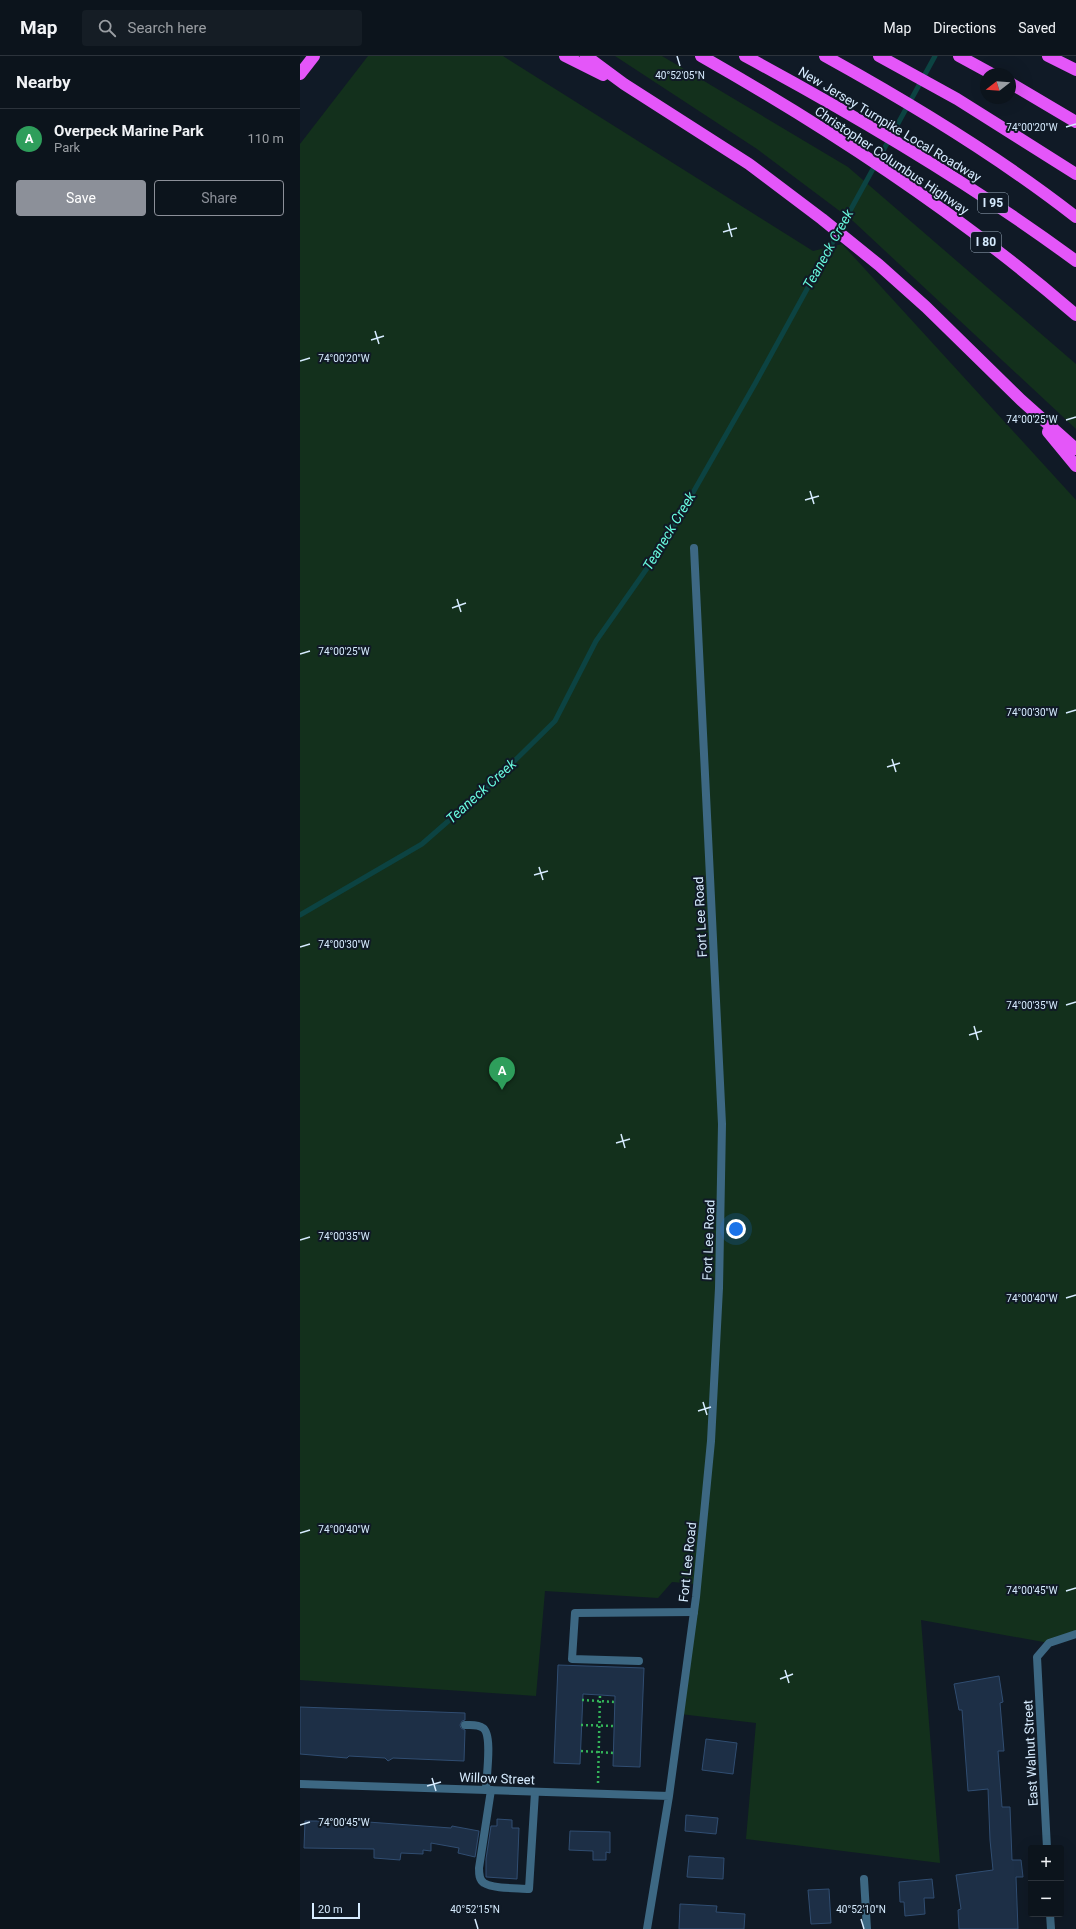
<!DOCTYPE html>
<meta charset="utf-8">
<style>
body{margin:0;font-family:Roboto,sans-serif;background:#151d25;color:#f1f3f6}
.controls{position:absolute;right:12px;bottom:12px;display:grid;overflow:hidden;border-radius:4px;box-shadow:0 4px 16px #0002}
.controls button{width:36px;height:36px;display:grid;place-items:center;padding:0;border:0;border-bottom:1px solid #2c333b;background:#0c141c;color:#f1f3f6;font:20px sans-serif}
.compass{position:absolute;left:680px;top:12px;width:36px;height:36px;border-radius:50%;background:#0c141c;box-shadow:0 4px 16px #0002;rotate:253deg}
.scale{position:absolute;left:12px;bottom:10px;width:48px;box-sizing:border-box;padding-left:4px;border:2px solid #d6ebfe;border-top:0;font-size:11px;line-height:14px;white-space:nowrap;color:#d6ebfe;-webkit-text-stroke:3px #101a26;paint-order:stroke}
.you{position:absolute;left:436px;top:1173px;width:14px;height:14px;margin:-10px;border:3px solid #fff;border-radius:50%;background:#1a73e8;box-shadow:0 0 0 6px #1a73e833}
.badge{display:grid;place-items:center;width:26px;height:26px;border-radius:50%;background:#8c9099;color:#fff;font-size:13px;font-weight:700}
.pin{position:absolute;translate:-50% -33px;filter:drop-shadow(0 1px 2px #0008)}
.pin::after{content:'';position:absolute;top:21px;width:14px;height:12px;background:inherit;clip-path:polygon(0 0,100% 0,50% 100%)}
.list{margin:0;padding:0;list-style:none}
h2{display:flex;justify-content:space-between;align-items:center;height:52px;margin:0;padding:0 16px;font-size:17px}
h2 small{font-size:13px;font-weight:400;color:#9a9ea3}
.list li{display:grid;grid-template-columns:26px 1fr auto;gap:12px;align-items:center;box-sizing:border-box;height:60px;padding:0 16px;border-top:1px solid #2c333b}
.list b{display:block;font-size:15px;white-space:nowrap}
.list p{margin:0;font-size:13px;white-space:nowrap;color:#9a9ea3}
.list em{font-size:13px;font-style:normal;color:#9a9ea3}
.actions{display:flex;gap:8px;padding:12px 16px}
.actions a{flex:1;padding:9px 0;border:1px solid #8c9099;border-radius:4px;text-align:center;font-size:14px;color:#8c9099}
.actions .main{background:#8c9099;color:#fff}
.icon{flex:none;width:22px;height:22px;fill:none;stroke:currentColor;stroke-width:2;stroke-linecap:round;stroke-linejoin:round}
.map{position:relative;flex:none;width:776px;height:1873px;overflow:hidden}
header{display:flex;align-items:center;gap:24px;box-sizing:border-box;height:56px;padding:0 20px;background:#0c141c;border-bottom:1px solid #2c333b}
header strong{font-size:19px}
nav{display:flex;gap:22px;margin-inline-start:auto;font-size:14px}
.search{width:280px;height:36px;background:#151d25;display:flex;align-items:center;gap:10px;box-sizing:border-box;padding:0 14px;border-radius:4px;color:#9a9ea3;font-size:15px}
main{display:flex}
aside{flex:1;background:#0c141c}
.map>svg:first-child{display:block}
.green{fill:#13301c}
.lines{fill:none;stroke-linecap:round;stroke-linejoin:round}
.stream{stroke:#0c4342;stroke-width:5}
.building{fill:#1d2f46;stroke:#304d71}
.path{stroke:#34b459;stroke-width:2.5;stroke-dasharray:2 3;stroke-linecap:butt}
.service{stroke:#3d6883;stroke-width:8}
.minor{stroke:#3d6883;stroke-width:8}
.motorway{stroke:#e456f9;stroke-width:12}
.ticks{fill:none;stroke:#d6ebfe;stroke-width:1.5}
.labels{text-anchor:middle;stroke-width:4;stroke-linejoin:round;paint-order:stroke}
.shield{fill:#101a26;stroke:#9bacbd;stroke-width:1}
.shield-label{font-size:12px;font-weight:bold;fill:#d6ebfe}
.street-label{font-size:13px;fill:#d6ebfe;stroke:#101a26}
.water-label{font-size:14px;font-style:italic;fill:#68fade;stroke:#101a26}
.ticks-label{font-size:10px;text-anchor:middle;fill:#d6ebfe;stroke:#101a26;stroke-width:4;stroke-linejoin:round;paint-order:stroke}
</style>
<header>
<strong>Map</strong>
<div class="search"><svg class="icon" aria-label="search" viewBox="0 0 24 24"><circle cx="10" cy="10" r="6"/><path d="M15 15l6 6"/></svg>Search here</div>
<nav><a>Map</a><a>Directions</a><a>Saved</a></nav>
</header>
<main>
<aside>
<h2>Nearby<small></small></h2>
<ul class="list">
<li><span class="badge" style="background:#2e9e5b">A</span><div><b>Overpeck Marine Park</b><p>Park</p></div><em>110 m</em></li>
</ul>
<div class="actions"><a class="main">Save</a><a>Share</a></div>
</aside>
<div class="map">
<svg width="776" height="1873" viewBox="0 0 776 1873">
<rect width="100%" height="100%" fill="#101a26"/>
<path class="green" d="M68 0H203L513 195 542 188 776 444V1578L749 1587 621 1564 640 1807 446 1783 456 1667 380 1658 397 1528 372 1526 358 1542 245 1535 236 1640 0 1624V88Z
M315 0H362L548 111 776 308V373L553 165 457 93Z"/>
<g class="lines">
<path class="stream" d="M0 859 122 788 193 726 255 665 296 585 362 491 456 326 635 0"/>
</g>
<path class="building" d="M258 1609 344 1612 340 1711 313 1710 315 1640 300 1639 283 1638 280 1708 254 1707Z
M699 1620 703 1646 700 1647 704 1695H698L702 1751H710L712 1804H721L723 1821H716L718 1873H659L658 1854 661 1853 656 1819 693 1814 690 1784 688 1733 668 1735 662 1654H659L654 1628Z
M0 1651 165 1657V1664L162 1665 160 1669 161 1672 165 1674 164 1705 93 1702 88 1705 85 1702 49 1700 47 1702 0 1698Z
M406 1683 437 1687 433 1718 402 1714Z
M386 1759 418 1762 416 1778 385 1775Z
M197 1763 212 1764V1772H219L217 1823 186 1821V1803L191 1770H197Z
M5 1765H54L151 1772 152 1770 179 1775 175 1801 158 1797 159 1792 131 1787V1795L123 1794V1798L101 1797 100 1804 74 1802V1793L4 1792Z
M270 1775 310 1776V1797L306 1796V1804H293V1795L269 1794Z
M389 1800 424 1802 423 1823 387 1821Z
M632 1823 634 1842H624L625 1858 605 1860 604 1846H600L599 1826Z
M529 1833 531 1867 511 1868 508 1834Z
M380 1848 417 1850 416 1856 445 1858 444 1873H379Z"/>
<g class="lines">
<path class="path" d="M282 1644 315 1646
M281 1669 314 1670
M281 1695 313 1697
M298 1727 300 1639"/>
<path class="service" d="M339 1605 272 1603 275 1557 394 1556
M165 1669C171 1669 178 1668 183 1672 193 1679 186 1721 186 1734
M191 1734 179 1812C179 1818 179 1824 184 1827 193 1833 218 1832 229 1833L235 1736"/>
<path class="minor" d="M0 1728 369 1740
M747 1792 737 1601 749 1587 776 1578
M564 1823 567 1873
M750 1858 751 1873
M347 1873 369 1740 396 1541 411 1385 419 1232 422 1068 394 492"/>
<path class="motorway" d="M265 0 303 19
M286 0 324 28 449 108 522 163 579 209 626 251 721 344 776 393
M401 0C533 75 661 159 776 259
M445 0C560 62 672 128 776 205
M525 0C612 48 698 100 776 161
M579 0 657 43 776 118
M659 0 692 18
M748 0 776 14
M0 18 14 0
M710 27 776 66
M748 376 776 410"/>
</g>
<path class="ticks" d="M377 0 380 10M766 71 776 68M428 167 432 181M423 176 437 172M75 275 79 288M71 284 84 280M0 305 10 302M766 364 776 361M510 435 514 448M505 444 519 440M157 543 161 556M152 552 166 547M0 598 10 595M766 657 776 654M592 703 596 716M587 711 600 707M239 811 243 824M234 819 248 815M0 891 10 888M766 949 776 946M674 970 678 984M669 979 682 975M321 1078 325 1092M316 1087 330 1083M0 1184 10 1181M766 1242 776 1239M403 1346 407 1359M398 1355 411 1351M0 1477 10 1474M766 1535 776 1532M485 1614 489 1627M480 1623 493 1618M132 1722 136 1735M127 1730 141 1726M0 1769 10 1766M175 1863 178 1873M561 1863 564 1873"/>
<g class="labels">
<g class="shield">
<rect x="678" y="137" width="30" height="20" rx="3"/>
<rect x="671" y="176" width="30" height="20" rx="3"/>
</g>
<g class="shield-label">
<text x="693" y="151">I 95</text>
<text x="686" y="190">I 80</text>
</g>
<g class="street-label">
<text transform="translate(590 68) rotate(31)" y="5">New Jersey Turnpike Local Roadway</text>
<text transform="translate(592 104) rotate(34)" y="5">Christopher Columbus Highway</text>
<text transform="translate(400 861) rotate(-93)" y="5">Fort Lee Road</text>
<text transform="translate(408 1184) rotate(-88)" y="5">Fort Lee Road</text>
<text transform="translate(387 1506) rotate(-84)" y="5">Fort Lee Road</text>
<text transform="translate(730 1697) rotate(-93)" y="5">East Walnut Street</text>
<text transform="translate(197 1722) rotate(2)" y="5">Willow Street</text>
</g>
<g class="water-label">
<text transform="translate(528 193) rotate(-61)" y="5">Teaneck Creek</text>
<text transform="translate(369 475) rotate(-59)" y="5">Teaneck Creek</text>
<text transform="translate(181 735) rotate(-42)" y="5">Teaneck Creek</text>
</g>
</g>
<g class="ticks-label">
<text x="380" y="23">40°52'05"N</text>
<text x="732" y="75">74°00'20"W</text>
<text x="44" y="306">74°00'20"W</text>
<text x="732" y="367">74°00'25"W</text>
<text x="44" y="599">74°00'25"W</text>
<text x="732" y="660">74°00'30"W</text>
<text x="44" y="892">74°00'30"W</text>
<text x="732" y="953">74°00'35"W</text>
<text x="44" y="1184">74°00'35"W</text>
<text x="732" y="1246">74°00'40"W</text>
<text x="44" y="1477">74°00'40"W</text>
<text x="732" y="1538">74°00'45"W</text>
<text x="44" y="1770">74°00'45"W</text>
<text x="175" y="1857">40°52'15"N</text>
<text x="561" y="1857">40°52'10"N</text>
</g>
</svg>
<div class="controls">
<button>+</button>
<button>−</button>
</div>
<svg class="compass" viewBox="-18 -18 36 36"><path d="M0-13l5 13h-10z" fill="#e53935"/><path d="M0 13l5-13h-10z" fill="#9a9ea3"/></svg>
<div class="scale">20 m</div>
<div class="you"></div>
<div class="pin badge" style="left:202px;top:1034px;background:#2e9e5b">A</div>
</div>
</main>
